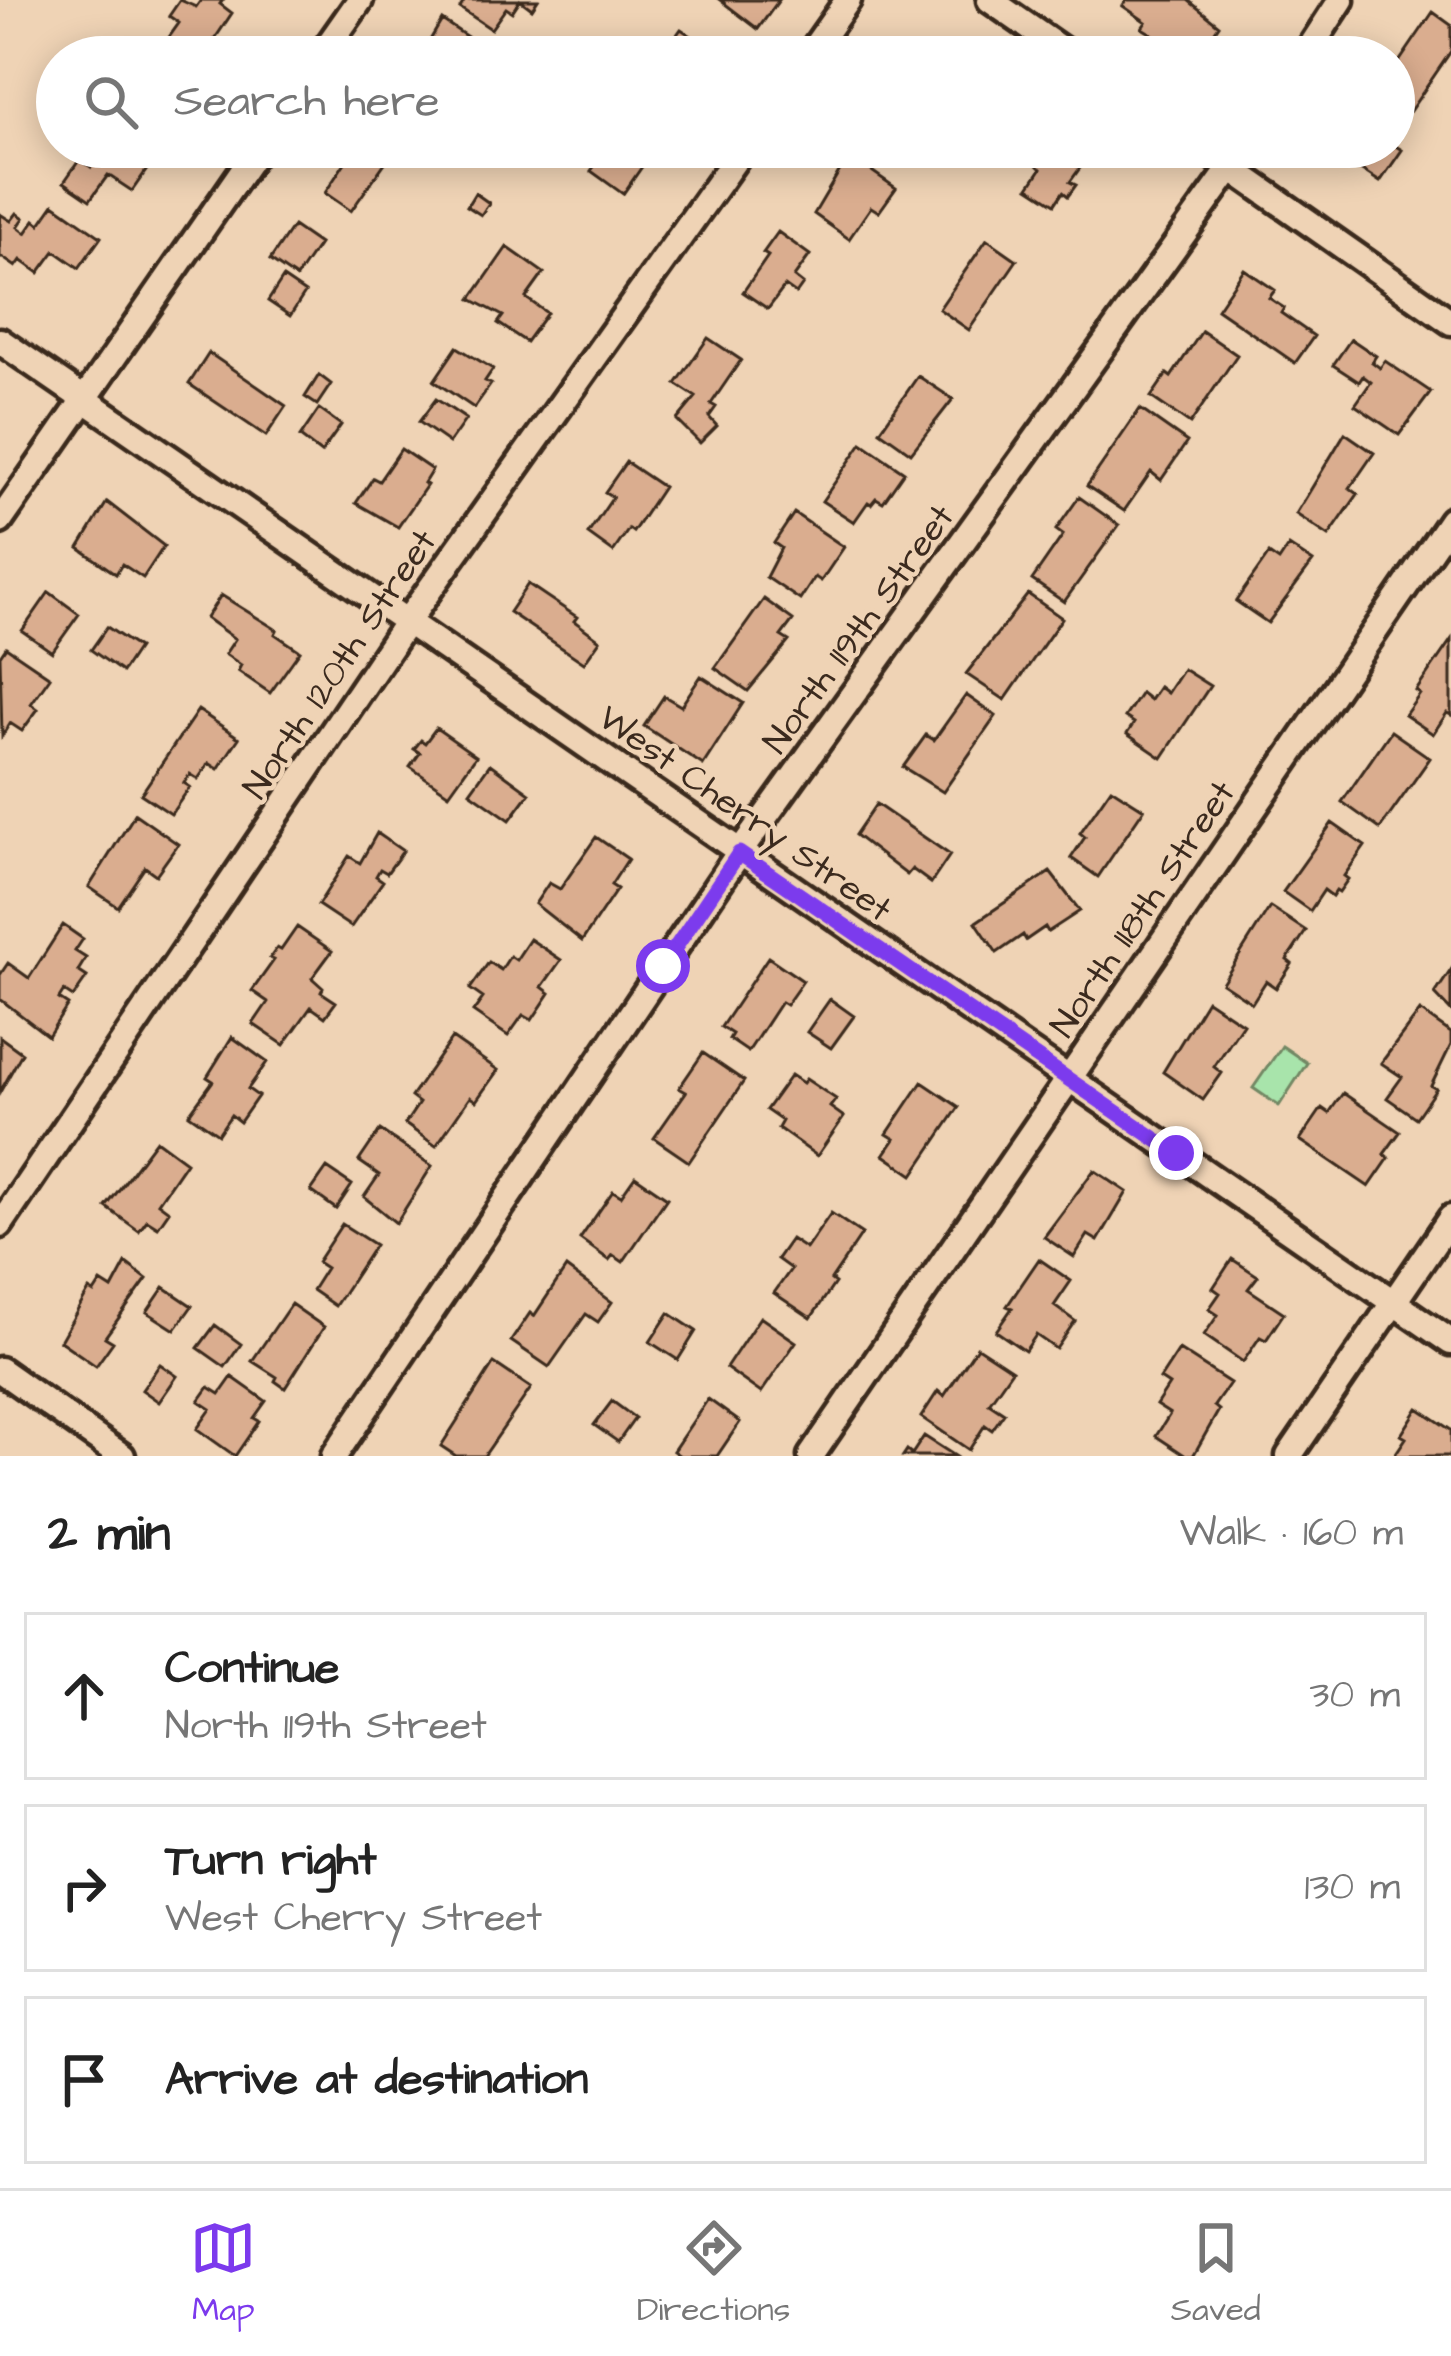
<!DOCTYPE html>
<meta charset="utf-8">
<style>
body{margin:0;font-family:"Architects Daughter",sans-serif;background:#f2f2f2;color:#222}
.stop{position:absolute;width:36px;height:36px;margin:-27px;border:9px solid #7c3aed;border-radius:50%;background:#fff}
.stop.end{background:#7c3aed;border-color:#fff;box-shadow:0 3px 12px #0008}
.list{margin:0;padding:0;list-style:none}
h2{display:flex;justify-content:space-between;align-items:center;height:156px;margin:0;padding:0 48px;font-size:51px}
h2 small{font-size:39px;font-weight:400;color:#767676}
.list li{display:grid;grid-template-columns:78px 1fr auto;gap:36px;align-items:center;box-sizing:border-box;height:168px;margin:0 24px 24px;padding:0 24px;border:3px solid #e0e0e0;border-radius:0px}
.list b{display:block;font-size:45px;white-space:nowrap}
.list p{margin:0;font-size:39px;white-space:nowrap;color:#767676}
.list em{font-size:39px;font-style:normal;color:#767676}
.icon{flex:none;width:66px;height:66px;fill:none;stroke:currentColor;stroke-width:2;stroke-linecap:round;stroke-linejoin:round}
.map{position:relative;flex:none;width:1451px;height:1456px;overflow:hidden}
.search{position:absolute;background:#fff;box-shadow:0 6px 30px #0003;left:36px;right:36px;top:36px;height:132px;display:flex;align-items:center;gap:30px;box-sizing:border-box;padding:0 42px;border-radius:66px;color:#767676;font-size:45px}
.sheet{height:732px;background:#fff}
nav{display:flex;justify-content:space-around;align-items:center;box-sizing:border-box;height:168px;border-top:3px solid #e0e0e0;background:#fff;font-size:33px;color:#767676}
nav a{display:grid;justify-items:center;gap:6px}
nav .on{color:#7c3aed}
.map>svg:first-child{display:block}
.green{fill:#a8e4ab;stroke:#728764;stroke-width:3}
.building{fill:#daad8f;stroke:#3b2a1e;stroke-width:3}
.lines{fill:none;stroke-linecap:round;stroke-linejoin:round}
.minor-casing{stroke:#3b2a1e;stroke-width:33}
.minor{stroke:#efd3b5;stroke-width:24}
.route{stroke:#7c3aed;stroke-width:15}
.labels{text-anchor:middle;stroke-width:9;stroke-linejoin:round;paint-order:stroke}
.street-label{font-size:36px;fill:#3b2a1e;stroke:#efd3b5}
</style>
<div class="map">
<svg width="1451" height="1456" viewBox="0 0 1451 1456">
<rect width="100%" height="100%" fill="#efd3b5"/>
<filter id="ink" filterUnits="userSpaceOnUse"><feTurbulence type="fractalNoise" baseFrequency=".00833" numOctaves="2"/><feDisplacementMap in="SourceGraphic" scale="24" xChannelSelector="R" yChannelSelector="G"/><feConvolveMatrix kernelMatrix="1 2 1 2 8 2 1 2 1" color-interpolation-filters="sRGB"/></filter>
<g filter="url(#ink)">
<path class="green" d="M1282 1046 1307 1063 1279 1106 1253 1088Z"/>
<path class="building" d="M180 0 196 7 201 0H223L220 4 232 13 206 52 213 57H155L179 23 169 16Z
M465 0H538L532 9 520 0 512 12 506 8 491 29 460 8Z
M720 0H779L758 29Z
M1127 0H1188L1219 25 1197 57H1190L1142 28 1146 22 1123 6Z
M1433 12 1451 25V51L1410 111 1394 100V63L1397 65Z
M442 20 482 47 475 57H420Z
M681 29 712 50 707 57H661Z
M1394 145 1402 150 1380 182 1336 153 1332 154 1335 150 1331 147Z
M104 147H154L149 154 155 158 132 191 108 175 90 200 64 182 80 159 91 167Z
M347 147H396L351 211 325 193 346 161 340 157Z
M608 147 655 148 623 194 591 171Z
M1079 147 1069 161 1080 168 1070 182 1076 185 1068 196 1063 192 1055 204 1029 187 1041 169 1038 166 1052 153 1046 147Z
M849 155 896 188 879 212 871 207 849 239 814 214Z
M475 193 489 203 481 215 467 206Z
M54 204 101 237 79 268 55 251 39 273 21 260 16 267 0 256V214L11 221 17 213 24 218 18 227 26 233 35 220 40 224Z
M293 226 319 244 296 278 270 260Z
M778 232 810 255 794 277 803 284 796 294 785 286 768 309 743 292 768 256 763 253Z
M987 239 1017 260 969 330 939 309Z
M507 247 544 273 526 298 547 313 526 342 498 323 503 316 471 299Z
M1244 269 1275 290 1269 298 1284 308 1281 313 1314 336 1295 363 1217 309Z
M283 278 305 293 290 316 268 301Z
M1202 331 1237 355 1190 424 1151 397 1167 374 1171 377Z
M708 338 741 360 711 404 716 407 709 417 717 426 700 443 677 420 696 397 676 384Z
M1351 339 1376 356 1372 362 1380 368 1385 361 1431 392 1399 435 1355 405 1371 382 1363 376 1359 382 1333 365Z
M457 347 493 369 485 381 491 384 474 408 434 381Z
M209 353 286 406 266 436 189 384Z
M319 375 331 384 317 405 305 397Z
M918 376 953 399 911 453 880 431Z
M436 399 466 419 449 443 419 422Z
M319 409 341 425 321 453 300 437Z
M1140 409 1187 442 1161 480 1151 472 1124 511 1087 486Z
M1345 433 1374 453 1350 488 1358 494 1329 536 1296 514Z
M862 443 904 472 883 502 876 498 871 504 868 502 854 522 822 501Z
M401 449 432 470 424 483 427 485 398 527 356 503 373 478 379 481Z
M626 462 663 487 633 532 629 529 613 552 588 534 613 497 605 492Z
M1079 497 1119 525 1064 602 1032 580 1063 535 1056 530Z
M107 502 164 546 143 578 122 564 116 574 79 548Z
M794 513 844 547 821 581 815 577 800 600 766 577 781 548 774 543Z
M1289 546 1313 562 1268 623 1236 601 1269 554 1279 561Z
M528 584 577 617 574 621 600 640 584 663 509 612Z
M49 592 79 614 52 652 22 631Z
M1028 594 1062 618 1005 700 966 674Z
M221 595 277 630 275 634 300 651 270 693 238 671 241 665 225 654 235 639 206 618Z
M764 599 793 620 781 636 789 641 748 691 715 668Z
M107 627 138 648 122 672 91 650Z
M1451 640V715L1447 713 1433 734 1405 715 1420 694 1416 691Z
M6 647 50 677 31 704 38 709 22 731 10 723 2 736 0 656Z
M1183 669 1210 686 1162 758 1127 734 1134 723 1125 717 1141 693 1150 700 1159 687 1167 693Z
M701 676 743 703 703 765 644 726 664 696 681 706Z
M966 695 996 716 943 792 903 767 926 735 934 740Z
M198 710 239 738 218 769 209 763 198 779 190 774 184 783 190 787 171 814 141 794Z
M436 728 476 756 449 794 410 767 420 753 414 749 421 740 425 743Z
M1391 731 1430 758 1380 829 1342 802Z
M490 764 530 793 510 820 470 792Z
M1111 788 1144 809 1098 877 1071 858 1085 837 1080 833Z
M876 804 950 855 931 883 912 869 907 875 855 835Z
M135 814 178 844 156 875 145 867 118 907 89 887Z
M1332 823 1365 846 1344 876 1348 879 1339 892 1336 890 1332 896 1324 890 1310 911 1283 892Z
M377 833 403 851 387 873 380 869 376 876 383 881 351 927 318 905 349 856 360 863Z
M596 837 628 859 611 885 617 889 582 941 535 904 549 883 560 889Z
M1050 872 1080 911 1048 932 1045 927 1026 940 1023 935 997 953 976 922Z
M1270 907 1306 931 1287 960 1292 964 1276 988 1266 981 1252 1003 1222 983Z
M63 925 83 939 75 951 86 958 78 971 87 977 73 997 64 991 59 999 68 1005 48 1036 0 999V975L8 963 29 978Z
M297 927 332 951 312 978 323 988 321 992 336 1002 325 1017 311 1007 284 1045 253 1024 268 1002 252 991 274 960 270 958 277 948 281 950Z
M530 939 561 960 542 987 550 993 532 1020 523 1015 508 1036 473 1012 483 998 470 989 489 962 501 970 510 956 516 960Z
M768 957 803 981 786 1005 781 1002 748 1052 729 1039 732 1034 721 1027Z
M1451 970V1011L1435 994Z
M830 999 854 1016 831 1048 807 1032Z
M1207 1000 1243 1024 1214 1067 1222 1073 1203 1100 1163 1072Z
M1420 1011 1451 1033V1045L1431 1086 1436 1089 1416 1118 1387 1098 1402 1077 1381 1063Z
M0 1037 22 1053 0 1092Z
M232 1037 267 1062 248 1089 258 1096 240 1122 231 1115 218 1134 189 1114 213 1081 207 1077Z
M452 1038 498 1070 476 1101 470 1097 436 1146 405 1124 419 1103 411 1097Z
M703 1053 744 1081 689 1162 654 1138 686 1092 679 1088Z
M791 1075 803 1083 806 1079 836 1099 830 1107 844 1117 817 1156 778 1128 782 1121 766 1110Z
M922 1082 959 1107 913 1175 884 1155 895 1139 887 1134Z
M1343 1093 1400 1132 1384 1154 1389 1158 1369 1187 1300 1140 1322 1108 1329 1113Z
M380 1130 432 1166 396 1223 364 1197 379 1175 359 1161Z
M156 1140 186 1162 158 1203 169 1211 158 1227 147 1220 139 1231 106 1207Z
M327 1168 352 1185 336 1209 311 1191Z
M1094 1170 1127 1192 1098 1241 1088 1235 1074 1257 1044 1237Z
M635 1176 667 1198 623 1262 613 1255 609 1260 580 1239 613 1191 621 1196Z
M831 1213 862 1234 831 1280 835 1283 811 1318 774 1293 791 1269 777 1259 791 1239 806 1249Z
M342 1224 375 1245 335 1306 312 1290 326 1268 317 1262Z
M1039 1259 1071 1281 1054 1306 1075 1321 1056 1349 1036 1335 1025 1351 996 1331 1012 1308 1007 1306Z
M1232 1259 1258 1276 1248 1289 1284 1313 1266 1340 1260 1337 1243 1362 1204 1335 1218 1315 1209 1309 1220 1293 1213 1288Z
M126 1263 147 1279 105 1337 113 1342 96 1366 60 1341 89 1290 94 1293 101 1282 112 1289Z
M566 1268 612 1302 598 1322 586 1314 549 1367 511 1341 530 1313 534 1316Z
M164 1287 192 1306 175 1330 147 1312Z
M291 1304 324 1327 285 1388 275 1381 277 1377 252 1361Z
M669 1313 696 1331 678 1360 650 1342Z
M760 1317 796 1342 761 1393 726 1368Z
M215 1325 241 1344 225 1367 198 1348Z
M977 1347 1012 1370 989 1403 1004 1413 992 1430 985 1425 969 1450 921 1417 938 1391 944 1396Z
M1179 1350 1230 1383 1214 1406 1219 1410 1193 1456H1186L1156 1436 1170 1414 1156 1405 1169 1385 1160 1379Z
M494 1363 531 1388 484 1456H456L441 1446Z
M160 1364 177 1376 159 1402 142 1390Z
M232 1377 266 1401 254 1418 259 1421 235 1456 197 1429 211 1409 199 1401 209 1387 220 1394Z
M708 1399 740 1422 717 1456H680L673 1451Z
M612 1401 635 1418 618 1442 594 1425Z
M1418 1408 1451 1430V1456H1394L1406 1438 1401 1435Z
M924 1436 955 1456H903L907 1450 912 1454Z"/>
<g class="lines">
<defs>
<path id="minor" d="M990 0 1072 57
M320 57 360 0
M808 57 848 0
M1304 57 1341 0
M1201 147 1451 322
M0 341 1451 1342
M0 521 259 147
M0 1225 408 620 744 147
M0 1370 122 1456
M334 1456 739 853 1246 147
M811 1456 1451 520
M1289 1456 1451 1218"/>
</defs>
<use href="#minor" class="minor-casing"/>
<use href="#minor" class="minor"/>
</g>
</g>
<g class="lines" filter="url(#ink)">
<path class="route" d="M663 966 739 853 1176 1153"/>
</g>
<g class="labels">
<g class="street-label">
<text transform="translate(857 628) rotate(-54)" y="13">North 119th Street</text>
<text transform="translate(338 663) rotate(-56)" y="13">North 120th Street</text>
<text transform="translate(746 812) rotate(35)" y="13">West Cherry Street</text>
<text transform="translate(1141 908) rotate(-56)" y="13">North 118th Street</text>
</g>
</g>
</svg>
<div class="stop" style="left:663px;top:966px"></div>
<div class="stop end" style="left:1176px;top:1153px"></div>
<div class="search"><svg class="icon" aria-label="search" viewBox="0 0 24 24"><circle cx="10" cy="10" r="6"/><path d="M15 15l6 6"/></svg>Search here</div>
</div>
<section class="sheet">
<h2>2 min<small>Walk · 160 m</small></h2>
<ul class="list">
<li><svg class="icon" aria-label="ahead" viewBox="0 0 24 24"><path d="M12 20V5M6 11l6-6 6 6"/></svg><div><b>Continue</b><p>North 119th Street</p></div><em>30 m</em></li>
<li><svg class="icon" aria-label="right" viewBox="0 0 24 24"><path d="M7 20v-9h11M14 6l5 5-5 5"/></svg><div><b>Turn right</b><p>West Cherry Street</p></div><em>130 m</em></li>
<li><svg class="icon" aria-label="arrive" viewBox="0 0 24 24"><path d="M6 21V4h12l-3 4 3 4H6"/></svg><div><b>Arrive at destination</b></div></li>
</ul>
</section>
<nav>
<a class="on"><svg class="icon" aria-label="map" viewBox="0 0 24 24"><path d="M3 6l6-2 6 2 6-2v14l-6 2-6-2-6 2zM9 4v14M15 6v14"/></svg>Map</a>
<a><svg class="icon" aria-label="directions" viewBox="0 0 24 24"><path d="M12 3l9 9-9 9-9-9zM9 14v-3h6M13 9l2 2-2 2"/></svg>Directions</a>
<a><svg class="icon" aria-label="saved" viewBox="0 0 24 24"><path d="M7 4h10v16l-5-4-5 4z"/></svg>Saved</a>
</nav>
